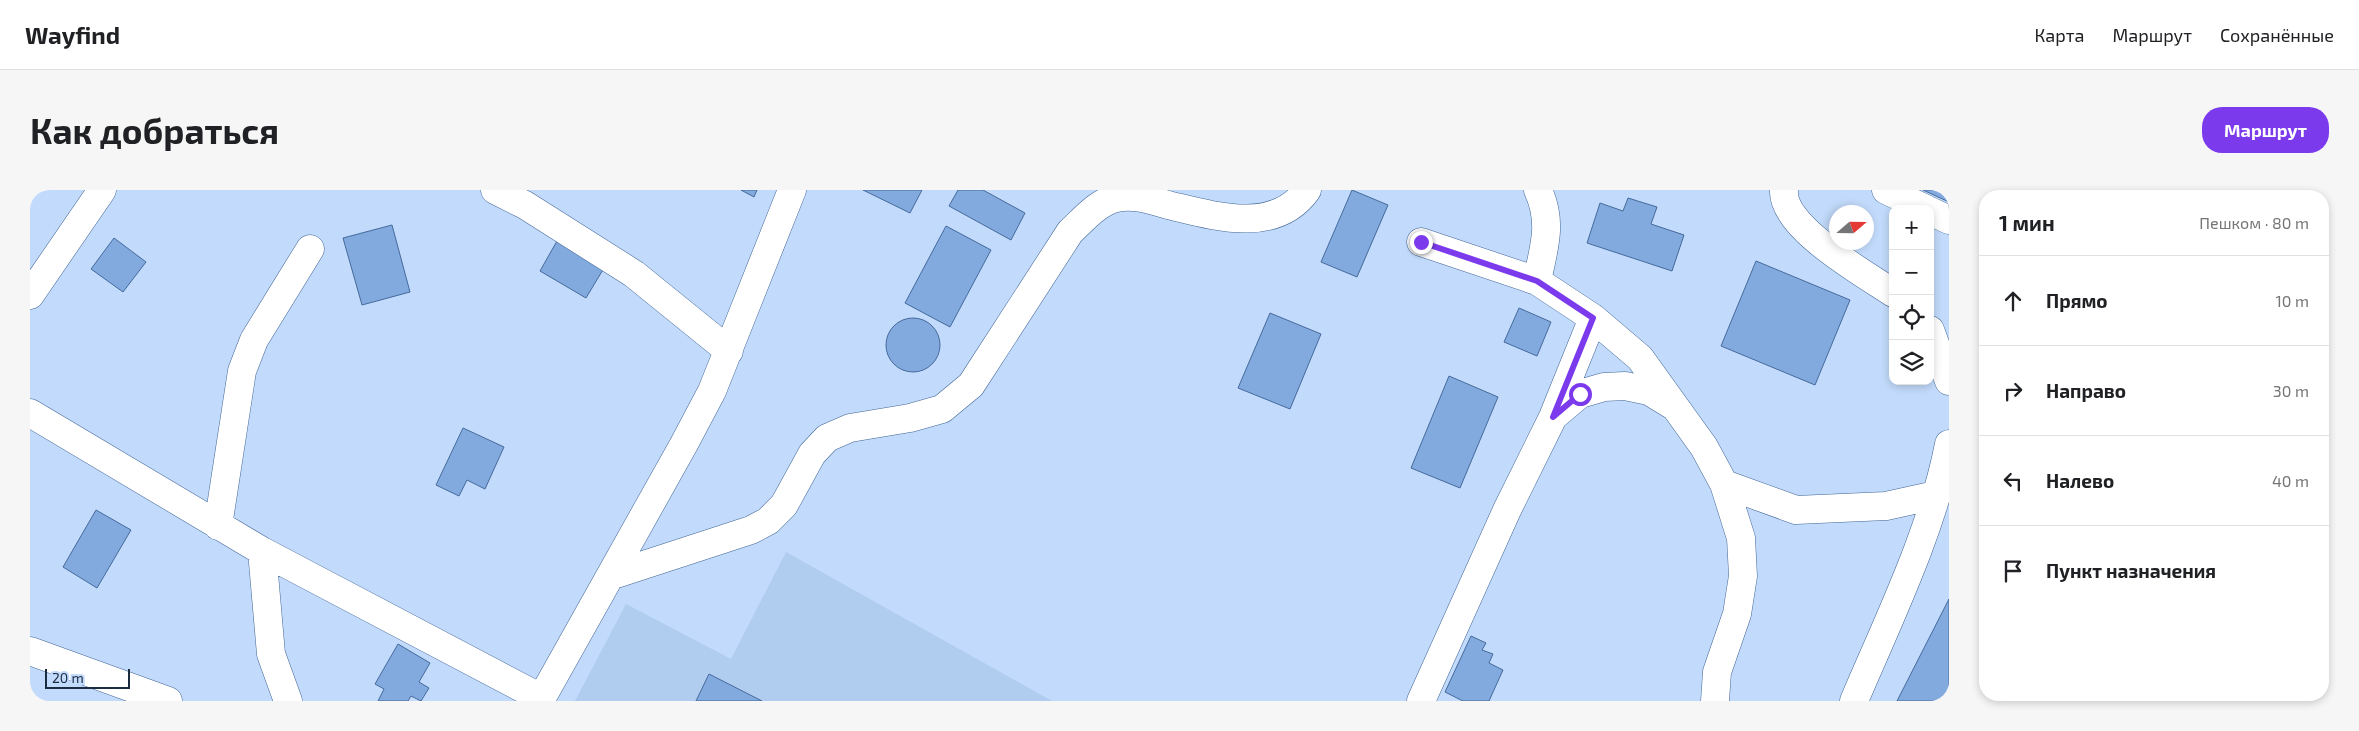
<!DOCTYPE html>
<html lang="ru">
<meta charset="utf-8">
<style>
body{margin:0;font-family:"Exo 2",sans-serif;background:#f6f6f6;color:#202124}
.controls{position:absolute;right:15px;top:15px;display:grid;overflow:hidden;border-radius:10px;box-shadow:0 2px 8px #0003}
.controls button{width:45px;height:45px;display:grid;place-items:center;padding:0;border:0;border-bottom:1px solid #e0e0e0;background:#fff;color:#202124;font:25px sans-serif}
.compass{position:absolute;left:1799px;top:15px;width:45px;height:45px;border-radius:50%;background:#fff;box-shadow:0 2px 8px #0003;rotate:70deg}
.scale{position:absolute;left:15px;bottom:12px;width:85px;box-sizing:border-box;padding-left:5px;border:2px solid #1b2b40;border-top:0;font-size:14px;line-height:18px;white-space:nowrap;color:#1b2b40;-webkit-text-stroke:4px #c2dafb;paint-order:stroke}
.stop{position:absolute;width:15px;height:15px;margin:-11px;border:4px solid #7c3aed;border-radius:50%;background:#fff}
.stop.end{background:#7c3aed;border-color:#fff;box-shadow:0 1px 5px #0008}
.list{margin:0;padding:0;list-style:none}
h2{display:flex;justify-content:space-between;align-items:center;height:65px;margin:0;padding:0 20px;font-size:21px}
h2 small{font-size:16px;font-weight:400;color:#757577}
.list li{display:grid;grid-template-columns:32px 1fr auto;gap:15px;align-items:center;box-sizing:border-box;height:90px;padding:0 20px;border-top:1px solid #e0e0e0}
.list b{display:block;font-size:19px;white-space:nowrap}
.list em{font-size:16px;font-style:normal;color:#757577}
.icon{flex:none;width:28px;height:28px;fill:none;stroke:currentColor;stroke-width:2;stroke-linecap:round;stroke-linejoin:round}
.map{position:relative;flex:none;width:1919px;height:511px;overflow:hidden;border-radius:20px}
header{display:flex;align-items:center;gap:30px;box-sizing:border-box;height:70px;padding:0 25px;background:#fff;border-bottom:1px solid #e0e0e0}
header strong{font-size:24px}
nav{display:flex;gap:28px;margin-inline-start:auto;font-size:18px}
.intro{display:flex;align-items:center;justify-content:space-between;box-sizing:border-box;height:120px;padding:0 30px}
h1{margin:0;font-size:35px}
.button{padding:12px 22px;border-radius:20px;background:#7c3aed;color:#fff;font-size:18px;font-weight:700}
main{display:flex;gap:30px;padding:0 30px}
aside{flex:1;background:#fff;border-radius:20px;box-shadow:0 2px 8px #0003}
.map>svg:first-child{display:block}
.built{fill:#b0ccef}
.building{fill:#82aadf;stroke:#456a9b}
.lines{fill:none;stroke-linecap:round;stroke-linejoin:round}
.minor-casing{stroke:#416696;stroke-width:29}
.minor{stroke:#fff;stroke-width:28}
.route{stroke:#7c3aed;stroke-width:6}
</style>
<header>
<strong>Wayfind</strong>
<nav><a>Карта</a><a>Маршрут</a><a>Сохранённые</a></nav>
</header>
<div class="intro"><h1>Как добраться</h1><a class="button">Маршрут</a></div>
<main>
<div class="map">
<svg width="1919" height="511" viewBox="0 0 1919 511">
<rect width="100%" height="100%" fill="#c2dafb"/>
<path class="built" d="M756 362 1022 511H545L596 414 701 469Z"/>
<path class="building" d="M711 0H727L724 7Z
M833 0H892L880 23Z
M928 0H953L995 23 981 50 919 16Z
M1322 0 1358 15 1327 87 1291 72Z
M1893 0H1919V12Z
M1598 8 1627 17 1621 34 1654 45 1642 81 1557 53 1570 13 1593 21Z
M362 35 380 102 332 115 313 48Z
M916 36 961 60 920 137 875 113Z
M84 48 116 72 93 102 61 79Z
M527 51 574 78 556 108 510 81Z
M1726 71 1820 110 1785 195 1691 156Z
M1489 118 1521 132 1507 166 1474 152Z
M1240 123 1291 144 1260 219 1208 198Z
M856 155a27 27 0 1 1 54 0a27 27 0 1 1-54 0Z
M1419 186 1468 207 1430 298 1381 278Z
M433 238 474 257 455 299 437 290 429 306 406 295Z
M66 320 101 340 67 398 33 377Z
M1919 409V511H1867Z
M1441 446 1456 453 1452 460 1463 464 1459 473 1473 480 1459 511H1433L1415 502Z
M368 454 400 473 389 492 399 498 391 511 381 506 378 511H348L354 499 345 494Z
M679 484 732 511H666Z"/>
<g class="lines">
<defs>
<path id="minor" d="M465 0 495 15 604 84 699 161
M1508 0C1523 33 1514 57 1507 91L1563 128
M1754 0C1751 37 1835 84 1863 103
M1856 0 1896 19
M1900 21 1919 30
M1391 52 1507 91
M0 105 72 0
M1900 140 1919 191
M0 223 232 361 511 508
M1524 226 1550 204 1574 197 1595 196 1619 201 1642 215
M1694 294 1766 320 1856 316 1906 305
M188 336 212 181 224 150 280 59
M232 361 241 464 258 511
M580 386 721 340 738 331 754 315 782 264 797 248 820 238 880 228 912 219 941 195 1040 42C1053 30 1068 12 1086 8 1104 4 1121 10 1138 15 1184 26 1245 45 1277 0
M0 461 138 511
M510 511 654 254 682 201 762 0
M1391 511 1477 320 1523 227 1563 128 1610 168 1674 257 1694 294 1711 348 1713 386 1707 424 1687 482 1685 511
M1824 511C1858 431 1903 339 1919 254"/>
</defs>
<use href="#minor" class="minor-casing"/>
<use href="#minor" class="minor"/>
</g>
<g class="lines">
<path class="route" d="M1391 52 1507 91 1563 128 1523 227 1550 204"/>
</g>
</svg>
<div class="controls">
<button>+</button>
<button>−</button>
<button><svg class="icon" aria-label="locate" viewBox="0 0 24 24"><circle cx="12" cy="12" r="6"/><path d="M12 2v4M12 18v4M2 12h4M18 12h4"/></svg></button>
<button><svg class="icon" aria-label="layers" viewBox="0 0 24 24"><path d="M12 4l9 5-9 5-9-5zM3 14l9 5 9-5"/></svg></button>
</div>
<svg class="compass" viewBox="-18 -18 36 36"><path d="M0-13l5 13h-10z" fill="#e53935"/><path d="M0 13l5-13h-10z" fill="#757577"/></svg>
<div class="scale">20 m</div>
<div class="stop" style="left:1550px;top:204px"></div>
<div class="stop end" style="left:1391px;top:52px"></div>
</div>
<aside>
<h2>1 мин<small>Пешком · 80 m</small></h2>
<ul class="list">
<li><svg class="icon" aria-label="ahead" viewBox="0 0 24 24"><path d="M12 20V5M6 11l6-6 6 6"/></svg><div><b>Прямо</b></div><em>10 m</em></li>
<li><svg class="icon" aria-label="right" viewBox="0 0 24 24"><path d="M7 20v-9h11M14 6l5 5-5 5"/></svg><div><b>Направо</b></div><em>30 m</em></li>
<li><svg class="icon" aria-label="left" viewBox="0 0 24 24"><path d="M17 20v-9H6M10 6l-5 5 5 5"/></svg><div><b>Налево</b></div><em>40 m</em></li>
<li><svg class="icon" aria-label="arrive" viewBox="0 0 24 24"><path d="M6 21V4h12l-3 4 3 4H6"/></svg><div><b>Пункт назначения</b></div></li>
</ul>
</aside>
</main>
